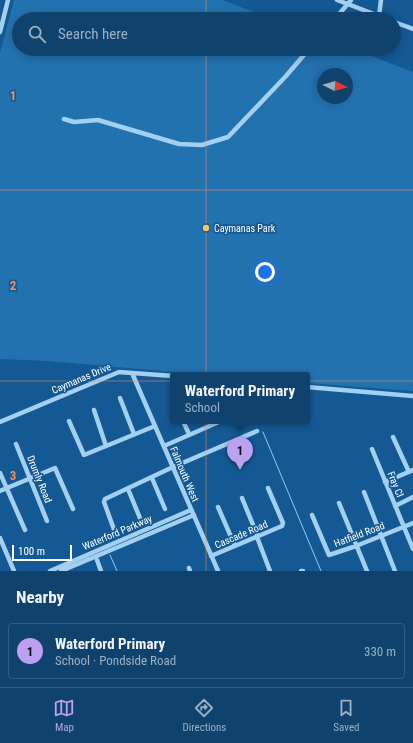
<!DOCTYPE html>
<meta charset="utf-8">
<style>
body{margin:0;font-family:"Roboto Condensed",sans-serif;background:#184a73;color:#f1f3f6}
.compass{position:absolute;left:317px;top:68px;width:36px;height:36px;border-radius:50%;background:#0f436e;box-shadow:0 2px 10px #0003;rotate:96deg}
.scale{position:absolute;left:12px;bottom:10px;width:60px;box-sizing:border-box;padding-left:4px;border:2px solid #fff;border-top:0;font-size:11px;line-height:14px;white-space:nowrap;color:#fff;-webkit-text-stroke:3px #145993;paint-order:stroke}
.you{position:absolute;left:265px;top:272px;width:14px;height:14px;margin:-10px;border:3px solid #fff;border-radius:50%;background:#1a73e8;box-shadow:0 0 0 6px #1a73e833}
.badge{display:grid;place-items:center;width:26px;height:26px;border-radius:50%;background:#bca0f2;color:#111;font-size:13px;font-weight:700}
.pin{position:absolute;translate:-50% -33px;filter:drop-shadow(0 1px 2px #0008)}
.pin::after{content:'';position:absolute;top:21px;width:14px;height:12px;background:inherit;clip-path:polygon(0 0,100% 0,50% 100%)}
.popup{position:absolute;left:170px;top:372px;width:140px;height:52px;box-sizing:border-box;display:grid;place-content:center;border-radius:4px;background:#0f436e;filter:drop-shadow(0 1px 3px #0005);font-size:13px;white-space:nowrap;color:#9bb0c2}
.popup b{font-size:15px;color:#f1f3f6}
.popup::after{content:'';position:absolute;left:50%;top:100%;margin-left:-8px;border:8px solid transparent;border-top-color:#0f436e}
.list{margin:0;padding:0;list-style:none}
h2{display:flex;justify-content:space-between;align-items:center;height:52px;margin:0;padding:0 16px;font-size:17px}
h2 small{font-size:13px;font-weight:400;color:#9bb0c2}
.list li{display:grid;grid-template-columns:26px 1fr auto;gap:12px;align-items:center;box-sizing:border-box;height:56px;margin:0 8px 8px;padding:0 8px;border:1px solid #2f5c81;border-radius:4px}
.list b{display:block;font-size:15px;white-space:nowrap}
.list p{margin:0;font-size:13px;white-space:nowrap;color:#9bb0c2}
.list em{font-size:13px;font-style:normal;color:#9bb0c2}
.icon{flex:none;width:22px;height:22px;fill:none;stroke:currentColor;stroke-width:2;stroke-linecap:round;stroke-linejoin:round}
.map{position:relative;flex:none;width:413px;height:571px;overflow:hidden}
.search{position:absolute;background:#0f436e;box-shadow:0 2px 10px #0003;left:12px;right:12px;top:12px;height:44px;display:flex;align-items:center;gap:10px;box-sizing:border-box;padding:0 14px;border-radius:22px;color:#9bb0c2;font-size:15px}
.sheet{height:116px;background:#0f436e}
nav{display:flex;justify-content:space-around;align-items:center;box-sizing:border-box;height:56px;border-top:1px solid #2f5c81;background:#0f436e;font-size:11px;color:#9bb0c2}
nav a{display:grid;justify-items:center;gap:2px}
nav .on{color:#bca0f2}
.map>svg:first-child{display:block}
.green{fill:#2372b0;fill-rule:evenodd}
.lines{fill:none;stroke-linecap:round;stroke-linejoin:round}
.stream{stroke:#95cbf4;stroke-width:1}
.minor{stroke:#a3cff1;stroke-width:4.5}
.grid{fill:none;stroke:#f09361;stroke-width:1;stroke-opacity:0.55}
.poi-dot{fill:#ffc263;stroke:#145993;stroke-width:1.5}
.labels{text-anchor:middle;stroke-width:3.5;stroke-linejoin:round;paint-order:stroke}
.poi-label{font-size:10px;fill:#fff;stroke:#145993;text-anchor:start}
.street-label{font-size:10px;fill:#fff;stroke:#145993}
.grid-label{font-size:13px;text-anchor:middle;font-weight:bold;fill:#f09361;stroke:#145993;stroke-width:3.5;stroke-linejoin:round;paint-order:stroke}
</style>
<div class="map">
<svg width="413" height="571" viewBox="0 0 413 571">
<rect width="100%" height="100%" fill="#145993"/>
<path class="green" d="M14 0H222L273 19H19V49H353L413 72V391L307 383V375H209L48 361 0 359V53ZM323 74H347V98H323Z"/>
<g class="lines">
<path class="stream" d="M263 432 321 571
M110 555 117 571"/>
<path class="minor" d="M337 0 387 19
M379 16 381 0
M335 19 351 0
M394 22 413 29
M0 32 8 0
M64 119 74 122 98 120 179 144 202 145 228 137 286 76 309 49
M132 373 218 571
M307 387 413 396
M120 398 134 434
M94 410 106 446
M69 421 84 455 155 426
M183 421 189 434
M0 422 119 372 173 376
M393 437 409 472
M16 444 47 521
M164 446 221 421
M372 449 413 549
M0 473 25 530
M152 478 165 509
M385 482 413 470
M128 489 142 523
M0 491 55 468 73 509
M364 492 395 571
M242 498 258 537
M339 503 367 571
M395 506 413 497
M218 507 235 546
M312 515 329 555 356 546 413 523
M116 535 104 502 105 499 173 467 257 431
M257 537 270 571
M0 538 14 571
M211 556 282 526 283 523 268 488
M97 560 101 571
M189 568 190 571
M50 571 191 510
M61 571 194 515
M301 571H303"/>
</g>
<path class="grid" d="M206 0V19M206 49V571M0 190H413M0 381H413"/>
<circle class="poi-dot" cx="206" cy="228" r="4"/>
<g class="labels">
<g class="poi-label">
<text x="214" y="232">Caymanas Park</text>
</g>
<g class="street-label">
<text transform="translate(81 378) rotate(-23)" y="4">Caymanas Drive</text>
<text transform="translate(185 474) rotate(67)" y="4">Falmouth West</text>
<text transform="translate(40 479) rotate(68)" y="4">Drumly Road</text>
<text transform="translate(396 484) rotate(68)" y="4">Fray Cl</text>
<text transform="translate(117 532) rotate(-23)" y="4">Waterford Parkway</text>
<text transform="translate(241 534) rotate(-23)" y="4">Cascade Road</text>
<text transform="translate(359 534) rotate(-21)" y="4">Hatfield Road</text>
</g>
</g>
<g class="grid-label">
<text x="13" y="100">1</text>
<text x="13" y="290">2</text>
<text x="13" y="480">3</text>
</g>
</svg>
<svg class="compass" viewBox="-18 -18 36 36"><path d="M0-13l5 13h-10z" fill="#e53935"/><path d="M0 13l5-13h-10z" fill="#9bb0c2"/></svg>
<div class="scale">100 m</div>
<div class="you"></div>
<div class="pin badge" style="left:240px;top:470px">1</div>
<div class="popup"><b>Waterford Primary</b>School</div>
<div class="search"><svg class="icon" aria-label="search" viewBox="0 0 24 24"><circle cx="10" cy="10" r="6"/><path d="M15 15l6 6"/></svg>Search here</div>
</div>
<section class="sheet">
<h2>Nearby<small></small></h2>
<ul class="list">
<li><span class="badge">1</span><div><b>Waterford Primary</b><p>School · Pondside Road</p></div><em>330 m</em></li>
</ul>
</section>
<nav>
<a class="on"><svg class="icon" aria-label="map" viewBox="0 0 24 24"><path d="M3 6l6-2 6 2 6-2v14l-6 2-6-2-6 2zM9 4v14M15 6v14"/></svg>Map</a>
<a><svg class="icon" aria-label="directions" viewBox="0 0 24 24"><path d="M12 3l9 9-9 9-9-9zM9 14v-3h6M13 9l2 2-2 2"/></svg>Directions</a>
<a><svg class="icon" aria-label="saved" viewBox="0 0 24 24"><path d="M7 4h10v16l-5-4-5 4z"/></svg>Saved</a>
</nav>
